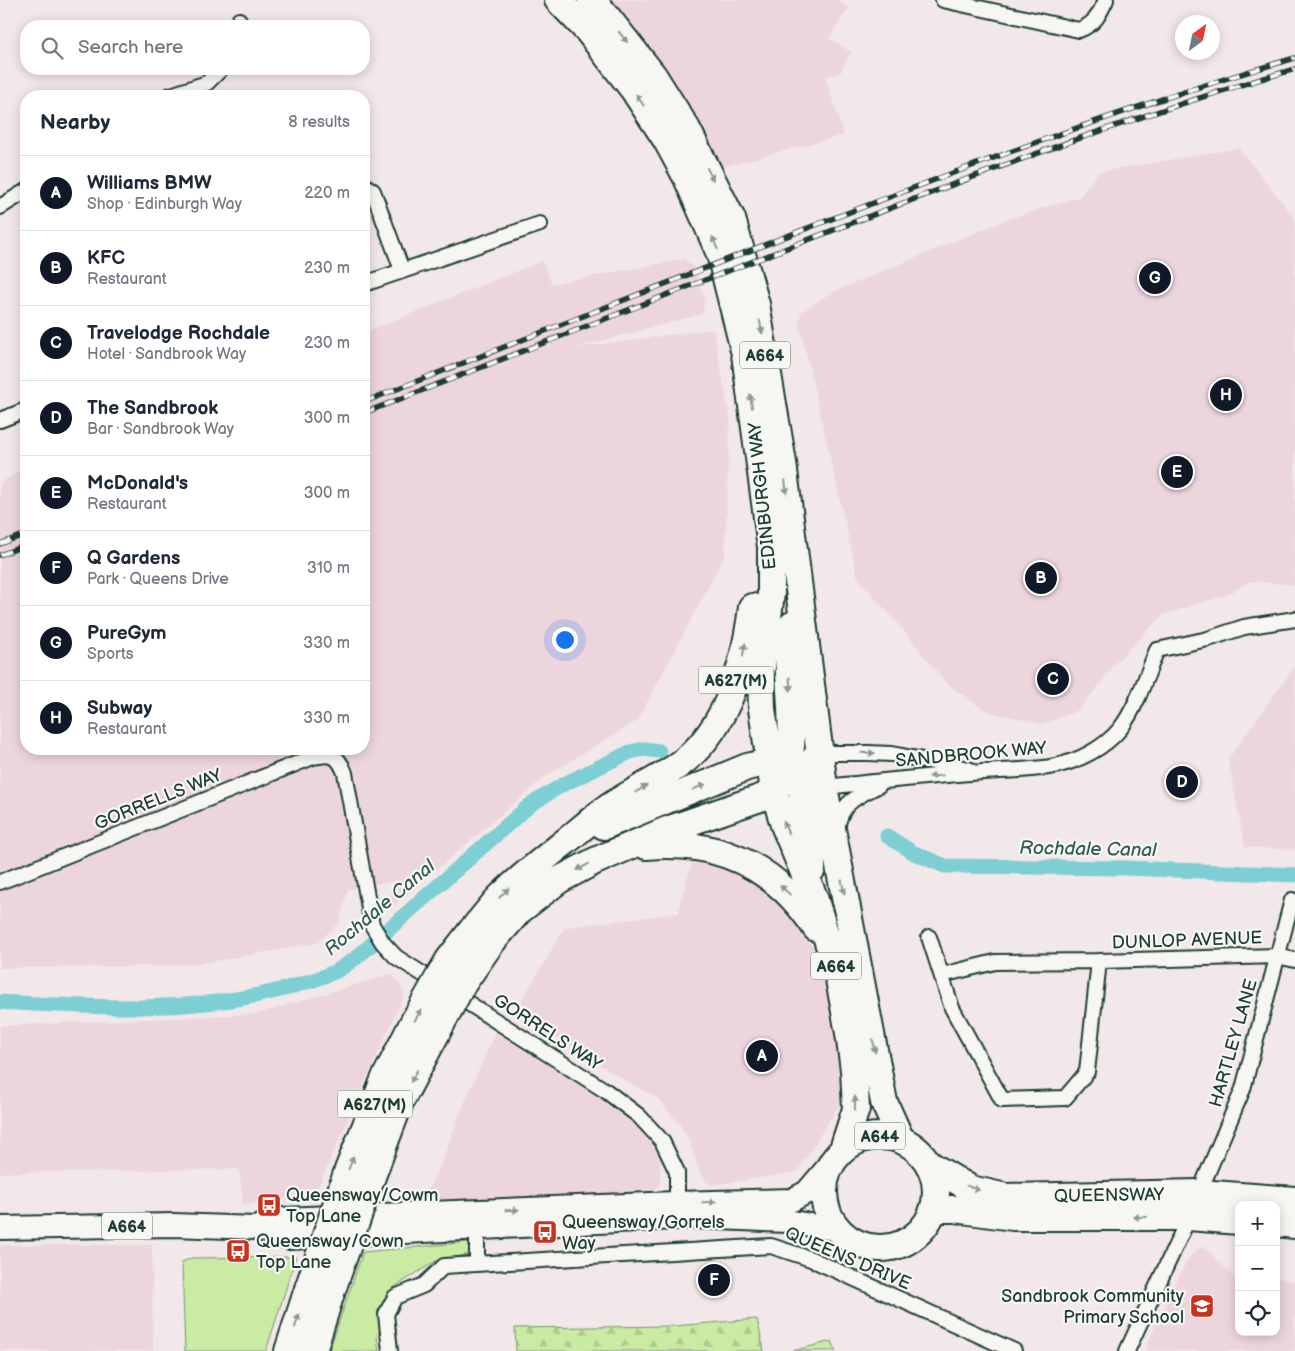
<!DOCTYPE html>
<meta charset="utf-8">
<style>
body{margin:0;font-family:"Balsamiq Sans",sans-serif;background:#f6f6f7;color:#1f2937}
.controls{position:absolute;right:15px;bottom:15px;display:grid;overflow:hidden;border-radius:10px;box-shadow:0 2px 12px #0003}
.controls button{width:45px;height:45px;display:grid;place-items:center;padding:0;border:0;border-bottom:1px solid #e0e1e3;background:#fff;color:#1f2937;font:25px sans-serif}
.compass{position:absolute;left:1175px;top:15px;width:45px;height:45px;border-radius:50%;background:#fff;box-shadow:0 2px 12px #0003;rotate:33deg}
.you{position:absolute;left:564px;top:639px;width:18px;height:18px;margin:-12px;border:4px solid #fff;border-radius:50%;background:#1a73e8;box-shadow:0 0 0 8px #1a73e833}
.badge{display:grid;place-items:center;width:32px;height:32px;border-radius:50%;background:#111827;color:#fff;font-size:16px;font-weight:700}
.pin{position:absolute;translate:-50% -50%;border:2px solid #fff;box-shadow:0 1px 5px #0006}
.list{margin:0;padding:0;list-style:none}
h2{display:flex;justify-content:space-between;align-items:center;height:65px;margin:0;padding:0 20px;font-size:21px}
h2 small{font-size:16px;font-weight:400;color:#747a83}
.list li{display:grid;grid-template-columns:32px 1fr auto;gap:15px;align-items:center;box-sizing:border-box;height:75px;padding:0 20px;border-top:1px solid #e0e1e3}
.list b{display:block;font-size:19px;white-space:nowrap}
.list p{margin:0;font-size:16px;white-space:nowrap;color:#747a83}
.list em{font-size:16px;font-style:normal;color:#747a83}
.icon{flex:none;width:28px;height:28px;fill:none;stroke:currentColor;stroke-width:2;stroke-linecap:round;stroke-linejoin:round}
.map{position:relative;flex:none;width:1295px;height:1351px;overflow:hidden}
.search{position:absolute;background:#fff;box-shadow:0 2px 12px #0003;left:20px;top:20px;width:350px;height:55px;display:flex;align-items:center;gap:12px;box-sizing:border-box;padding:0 18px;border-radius:20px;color:#747a83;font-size:19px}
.panel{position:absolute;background:#fff;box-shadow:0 2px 12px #0003;left:20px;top:90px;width:350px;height:665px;border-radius:20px}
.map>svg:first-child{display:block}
.built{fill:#edd5de}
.green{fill:#caeba3;stroke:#74946c}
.forest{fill:url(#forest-firs);stroke:#74946c}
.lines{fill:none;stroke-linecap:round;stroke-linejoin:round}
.canal{stroke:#7dcfd4;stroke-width:15}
.street-casing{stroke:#1f3d34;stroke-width:18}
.primary-casing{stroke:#1f3d34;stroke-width:26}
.highway-casing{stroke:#1f3d34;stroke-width:30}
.street{stroke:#f6f6f2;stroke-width:14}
.primary{stroke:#f6f6f2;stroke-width:22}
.highway{stroke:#f6f6f2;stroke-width:26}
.rail-casing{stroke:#1f3d34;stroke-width:5.5}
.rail{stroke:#f6f6f2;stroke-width:4;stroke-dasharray:11;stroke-linecap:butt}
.highway-bridge-casing{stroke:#1f3d34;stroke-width:30;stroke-linecap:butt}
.highway-bridge{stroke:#f6f6f2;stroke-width:26}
.oneway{fill:#8a9a93}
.labels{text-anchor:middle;stroke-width:4.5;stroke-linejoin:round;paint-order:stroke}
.shield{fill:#f6f6f2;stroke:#60746d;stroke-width:1}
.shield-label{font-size:16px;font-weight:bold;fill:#1f3d34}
.street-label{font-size:18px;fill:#1f3d34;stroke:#f6f6f2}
.poi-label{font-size:18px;fill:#1f3d34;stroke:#f6f6f2;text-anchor:start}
.water-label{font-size:19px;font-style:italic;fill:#325a54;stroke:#f6f6f2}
</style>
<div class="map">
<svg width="1295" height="1351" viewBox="0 0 1295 1351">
<defs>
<pattern id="forest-firs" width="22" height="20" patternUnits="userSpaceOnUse" patternTransform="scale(1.25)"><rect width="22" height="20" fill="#caeba3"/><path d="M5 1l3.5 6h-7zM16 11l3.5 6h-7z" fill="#adca8d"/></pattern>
</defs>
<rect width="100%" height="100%" fill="#f2e7e9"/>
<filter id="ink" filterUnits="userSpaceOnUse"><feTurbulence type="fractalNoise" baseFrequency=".02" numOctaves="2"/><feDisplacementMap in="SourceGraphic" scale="10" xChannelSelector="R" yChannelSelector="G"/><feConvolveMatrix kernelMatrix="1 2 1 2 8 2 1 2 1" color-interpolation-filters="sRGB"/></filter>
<g filter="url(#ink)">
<path class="built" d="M604 0H838L849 8 829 38 851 52 840 73 825 77 844 135 722 167 664 67Z
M1239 148 1295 219V585L1249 581 1229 594 1163 615 1114 664 1097 688 1077 711 1043 724 986 711 947 684 909 637 858 578 799 323 801 312 831 293 1008 219 1079 197 1099 172Z
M684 259 695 268 705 300 702 314 575 348 713 329 730 418 725 555 638 720 546 776 389 910 394 881 348 889 339 923 317 943 204 963 157 966 0 968V483L26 467V749H364V333L542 261 552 284Z
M1295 666V850L1245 847 1228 759Z
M693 859 767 885 816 952 842 1041 841 1102 797 1172 712 1185 701 1175 689 1139 679 1123 656 1097 636 1087 515 1012 565 927 679 913 680 902Z
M392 974 405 993 314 1196 243 1204 239 1169 0 1173V1026L256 1014Z
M495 1033 588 1087 627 1115 650 1139 660 1159V1183L651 1195 518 1198 421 1203 441 1164 461 1111Z
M0 1245H152L153 1351H0Z
M1203 1246 1239 1282V1332H1276V1277L1295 1282V1351H1146L1153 1330 1185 1264 1194 1252Z"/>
<path class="green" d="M469 1242 470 1254 434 1262 393 1288 377 1338 379 1351H329L363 1252Z
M296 1257 266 1351H185L182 1262 192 1258Z
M832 1341 836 1351H792Z"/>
<path class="forest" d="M757 1319 764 1351H516L515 1328 675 1326Z"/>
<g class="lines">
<path class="canal" d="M887 836 914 853 945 866 1126 868 1295 875
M0 1002C94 1007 188 1014 280 990 298 985 317 980 334 972 342 969 349 962 356 958L530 805 562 785 630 752 644 749 659 751"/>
<defs>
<path id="street" d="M943 0 1079 30C1095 24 1099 15 1106 0
M238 26 239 20
M168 96 207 83 221 69
M364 185 373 191 402 270
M0 207 26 191
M364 284 540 224
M0 420 26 410
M819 753H868L892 754 969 769
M824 787C877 782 930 776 983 772 1007 770 1031 771 1055 766 1079 761 1104 748 1120 729 1137 707 1146 676 1157 650L1208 639 1244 627 1295 619
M837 830C840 802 857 797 879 785
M0 882 313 757C331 753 338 754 345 773L372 925 383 943 396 957 606 1091 639 1116 662 1141 677 1172V1209
M929 937 952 1008 1002 1100 1065 1098 1087 1072 1099 961
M942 975 995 962 1099 961 1277 956 1295 960
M1199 1193 1243 1089 1292 900
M477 1222V1264
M390 1351 386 1314 395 1297 424 1285 444 1266 771 1246 811 1259 1014 1351
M1127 1351 1189 1217"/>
<path id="primary" d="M0 1228 174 1225 255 1228 290 1238 695 1217 787 1221 839 1230
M255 1228 283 1219 676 1203 792 1200 807 1192 830 1165"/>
<path id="highway" d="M558 0 588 31 633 89 667 141 687 178 720 254 745 354 771 547V593L761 675 762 709 774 791 784 825 814 897 838 974 849 1033 854 1070 856 1109 843 1149
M591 0 604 13 653 75 687 129 732 219 756 304 783 463 824 787 884 1102 901 1140
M604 826 747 767 785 758
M646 846C719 839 776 867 816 928
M812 869C812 860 812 850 810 842 802 807 794 784 819 753
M472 930C481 920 490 908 499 898 518 879 539 863 560 846 573 836 585 825 598 815 622 796 651 784 676 767 727 732 745 665 752 607
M491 943 519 911 559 880 595 861 667 830 763 797C771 792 778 788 783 780 797 753 790 702 789 672 788 656 791 640 792 625
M824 1192a56 56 0 1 1 112 0a56 56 0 1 1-112 0Z
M930 1165 971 1189 1006 1197 1199 1193 1295 1200
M934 1209H955L1013 1217H1189L1239 1221
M1276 1223 1295 1225
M288 1351 307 1292
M313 1351 331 1293"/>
</defs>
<use href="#street" class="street-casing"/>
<use href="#primary" class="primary-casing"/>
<use href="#highway" class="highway-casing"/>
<use href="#street" class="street"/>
<use href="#primary" class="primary"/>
<use href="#highway" class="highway"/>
<defs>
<path id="rail" d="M364 402C503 347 643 293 782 238 951 173 1121 108 1295 58
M364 413C505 358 646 303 787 248 954 183 1122 119 1295 69
M0 544 26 534
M0 555 26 545"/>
</defs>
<use href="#rail" class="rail-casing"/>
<use href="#rail" class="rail"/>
<defs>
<path id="highway-bridge" d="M307 1292 348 1170 384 1080 413 1023 448 961 472 930
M331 1293 374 1171 400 1102 462 985 491 943"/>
</defs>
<use href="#highway-bridge" class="highway-bridge-casing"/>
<use href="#highway-bridge" class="highway-bridge"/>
</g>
<defs><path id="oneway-solid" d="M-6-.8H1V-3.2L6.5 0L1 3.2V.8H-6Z" transform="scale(1.25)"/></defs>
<g class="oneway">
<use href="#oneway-solid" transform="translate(623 37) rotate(51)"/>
<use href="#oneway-solid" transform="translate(640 100) rotate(-123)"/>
<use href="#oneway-solid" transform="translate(710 174) rotate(63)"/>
<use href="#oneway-solid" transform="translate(715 243) rotate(-113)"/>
<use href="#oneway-solid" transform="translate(761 327) rotate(79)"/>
<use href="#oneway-solid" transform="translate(751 401) rotate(-98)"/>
<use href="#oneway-solid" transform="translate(786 487) rotate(83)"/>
<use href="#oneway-solid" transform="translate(744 650) rotate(-79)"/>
<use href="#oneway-solid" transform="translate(790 684) rotate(87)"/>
<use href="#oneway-solid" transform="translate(868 753) rotate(2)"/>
<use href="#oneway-solid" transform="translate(936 776) rotate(174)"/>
<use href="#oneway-solid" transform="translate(699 787) rotate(-22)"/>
<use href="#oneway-solid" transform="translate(641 789) rotate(-31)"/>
<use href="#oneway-solid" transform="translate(786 828) rotate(-111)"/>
<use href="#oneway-solid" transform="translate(583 867) rotate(152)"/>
<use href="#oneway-solid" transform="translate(843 887) rotate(79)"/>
<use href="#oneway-solid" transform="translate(785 890) rotate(-137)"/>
<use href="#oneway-solid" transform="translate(504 893) rotate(-45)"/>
<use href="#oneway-solid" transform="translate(418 1015) rotate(-60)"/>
<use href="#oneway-solid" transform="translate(874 1046) rotate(80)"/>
<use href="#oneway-solid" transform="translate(414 1076) rotate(118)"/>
<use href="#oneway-solid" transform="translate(855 1103) rotate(-89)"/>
<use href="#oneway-solid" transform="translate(351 1163) rotate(-68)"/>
<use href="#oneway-solid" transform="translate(973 1188) rotate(20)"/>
<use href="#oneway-solid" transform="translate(709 1202) rotate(-1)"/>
<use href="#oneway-solid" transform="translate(512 1210) rotate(-2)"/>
<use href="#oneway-solid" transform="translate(1140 1217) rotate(180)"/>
<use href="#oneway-solid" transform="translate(297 1321) rotate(-72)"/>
</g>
</g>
<defs>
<symbol id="bus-square" viewBox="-11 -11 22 22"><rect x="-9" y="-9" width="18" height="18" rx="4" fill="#c8321e" stroke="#f6f6f2"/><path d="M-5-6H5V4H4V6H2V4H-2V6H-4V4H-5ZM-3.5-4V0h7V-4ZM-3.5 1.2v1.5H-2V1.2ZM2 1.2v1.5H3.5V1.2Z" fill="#fff"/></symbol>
<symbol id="school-square" viewBox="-11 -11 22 22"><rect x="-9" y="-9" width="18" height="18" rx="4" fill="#c8321e" stroke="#f6f6f2"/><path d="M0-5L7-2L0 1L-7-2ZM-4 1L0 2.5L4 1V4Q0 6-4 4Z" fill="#fff"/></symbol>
</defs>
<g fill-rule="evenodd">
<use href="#bus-square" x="255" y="1191" width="28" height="28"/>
<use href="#bus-square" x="531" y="1218" width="28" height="28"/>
<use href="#bus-square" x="224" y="1237" width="28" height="28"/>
<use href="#school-square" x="1188" y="1292" width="28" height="28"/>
</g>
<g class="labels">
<g class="shield">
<rect x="740" y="341.5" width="50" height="27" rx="4"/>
<rect x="698.5" y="666.5" width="75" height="27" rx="4"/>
<rect x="811" y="952.5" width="50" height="27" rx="4"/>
<rect x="337.5" y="1090.5" width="75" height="27" rx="4"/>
<rect x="855" y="1122.5" width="50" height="27" rx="4"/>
<rect x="102" y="1212.5" width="50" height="27" rx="4"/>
</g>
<g class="shield-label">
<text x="765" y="361">A664</text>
<text x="736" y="686">A627(M)</text>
<text x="836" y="972">A664</text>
<text x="375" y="1110">A627(M)</text>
<text x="880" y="1142">A644</text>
<text x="127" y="1232">A664</text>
</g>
<g class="street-label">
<text transform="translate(762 496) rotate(-96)" y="6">EDINBURGH WAY</text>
<text transform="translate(971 754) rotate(-5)" y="6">SANDBROOK WAY</text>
<text transform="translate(158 799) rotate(-22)" y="6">GORRELLS WAY</text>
<text transform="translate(1187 940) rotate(-2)" y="6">DUNLOP AVENUE</text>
<text transform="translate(548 1032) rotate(33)" y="6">GORRELS WAY</text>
<text transform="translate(1233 1043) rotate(-74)" y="6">HARTLEY LANE</text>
<text transform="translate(1109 1195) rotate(-1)" y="6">QUEENSWAY</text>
<text transform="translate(848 1258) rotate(23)" y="6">QUEENS DRIVE</text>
</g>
<g class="poi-label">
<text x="286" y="1201">Queensway/Cowm<tspan x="286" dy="21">Top Lane</tspan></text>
<text x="562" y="1228">Queensway/Gorrels<tspan x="562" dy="21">Way</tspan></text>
<text x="256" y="1247">Queensway/Cown<tspan x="256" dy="21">Top Lane</tspan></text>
<text x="1184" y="1302" text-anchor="end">Sandbrook Community<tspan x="1184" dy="21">Primary School</tspan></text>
</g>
<g class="water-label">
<text transform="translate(1088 848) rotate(1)" y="7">Rochdale Canal</text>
<text transform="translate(379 907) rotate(-40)" y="7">Rochdale Canal</text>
</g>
</g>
</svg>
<div class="controls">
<button>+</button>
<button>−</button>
<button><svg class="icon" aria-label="locate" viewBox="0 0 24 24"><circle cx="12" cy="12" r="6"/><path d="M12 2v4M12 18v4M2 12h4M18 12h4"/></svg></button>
</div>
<svg class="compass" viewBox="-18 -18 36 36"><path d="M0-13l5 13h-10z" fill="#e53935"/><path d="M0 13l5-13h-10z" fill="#747a83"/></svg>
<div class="you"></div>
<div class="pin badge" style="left:762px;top:1056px">A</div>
<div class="pin badge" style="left:1041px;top:578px">B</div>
<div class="pin badge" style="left:1053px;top:679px">C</div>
<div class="pin badge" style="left:1182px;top:782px">D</div>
<div class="pin badge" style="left:1177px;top:472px">E</div>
<div class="pin badge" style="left:714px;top:1280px">F</div>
<div class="pin badge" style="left:1155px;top:278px">G</div>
<div class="pin badge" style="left:1226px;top:395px">H</div>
<div class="search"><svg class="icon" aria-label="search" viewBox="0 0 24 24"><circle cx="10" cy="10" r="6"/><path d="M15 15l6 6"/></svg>Search here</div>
<section class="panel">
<h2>Nearby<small>8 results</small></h2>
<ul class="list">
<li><span class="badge">A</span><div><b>Williams BMW</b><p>Shop · Edinburgh Way</p></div><em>220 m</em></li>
<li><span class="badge">B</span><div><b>KFC</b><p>Restaurant</p></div><em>230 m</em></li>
<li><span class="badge">C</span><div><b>Travelodge Rochdale</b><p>Hotel · Sandbrook Way</p></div><em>230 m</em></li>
<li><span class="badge">D</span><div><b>The Sandbrook</b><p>Bar · Sandbrook Way</p></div><em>300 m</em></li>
<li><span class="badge">E</span><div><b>McDonald's</b><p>Restaurant</p></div><em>300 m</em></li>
<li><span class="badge">F</span><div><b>Q Gardens</b><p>Park · Queens Drive</p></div><em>310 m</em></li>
<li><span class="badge">G</span><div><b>PureGym</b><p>Sports</p></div><em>330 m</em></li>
<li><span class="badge">H</span><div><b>Subway</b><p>Restaurant</p></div><em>330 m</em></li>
</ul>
</section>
</div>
